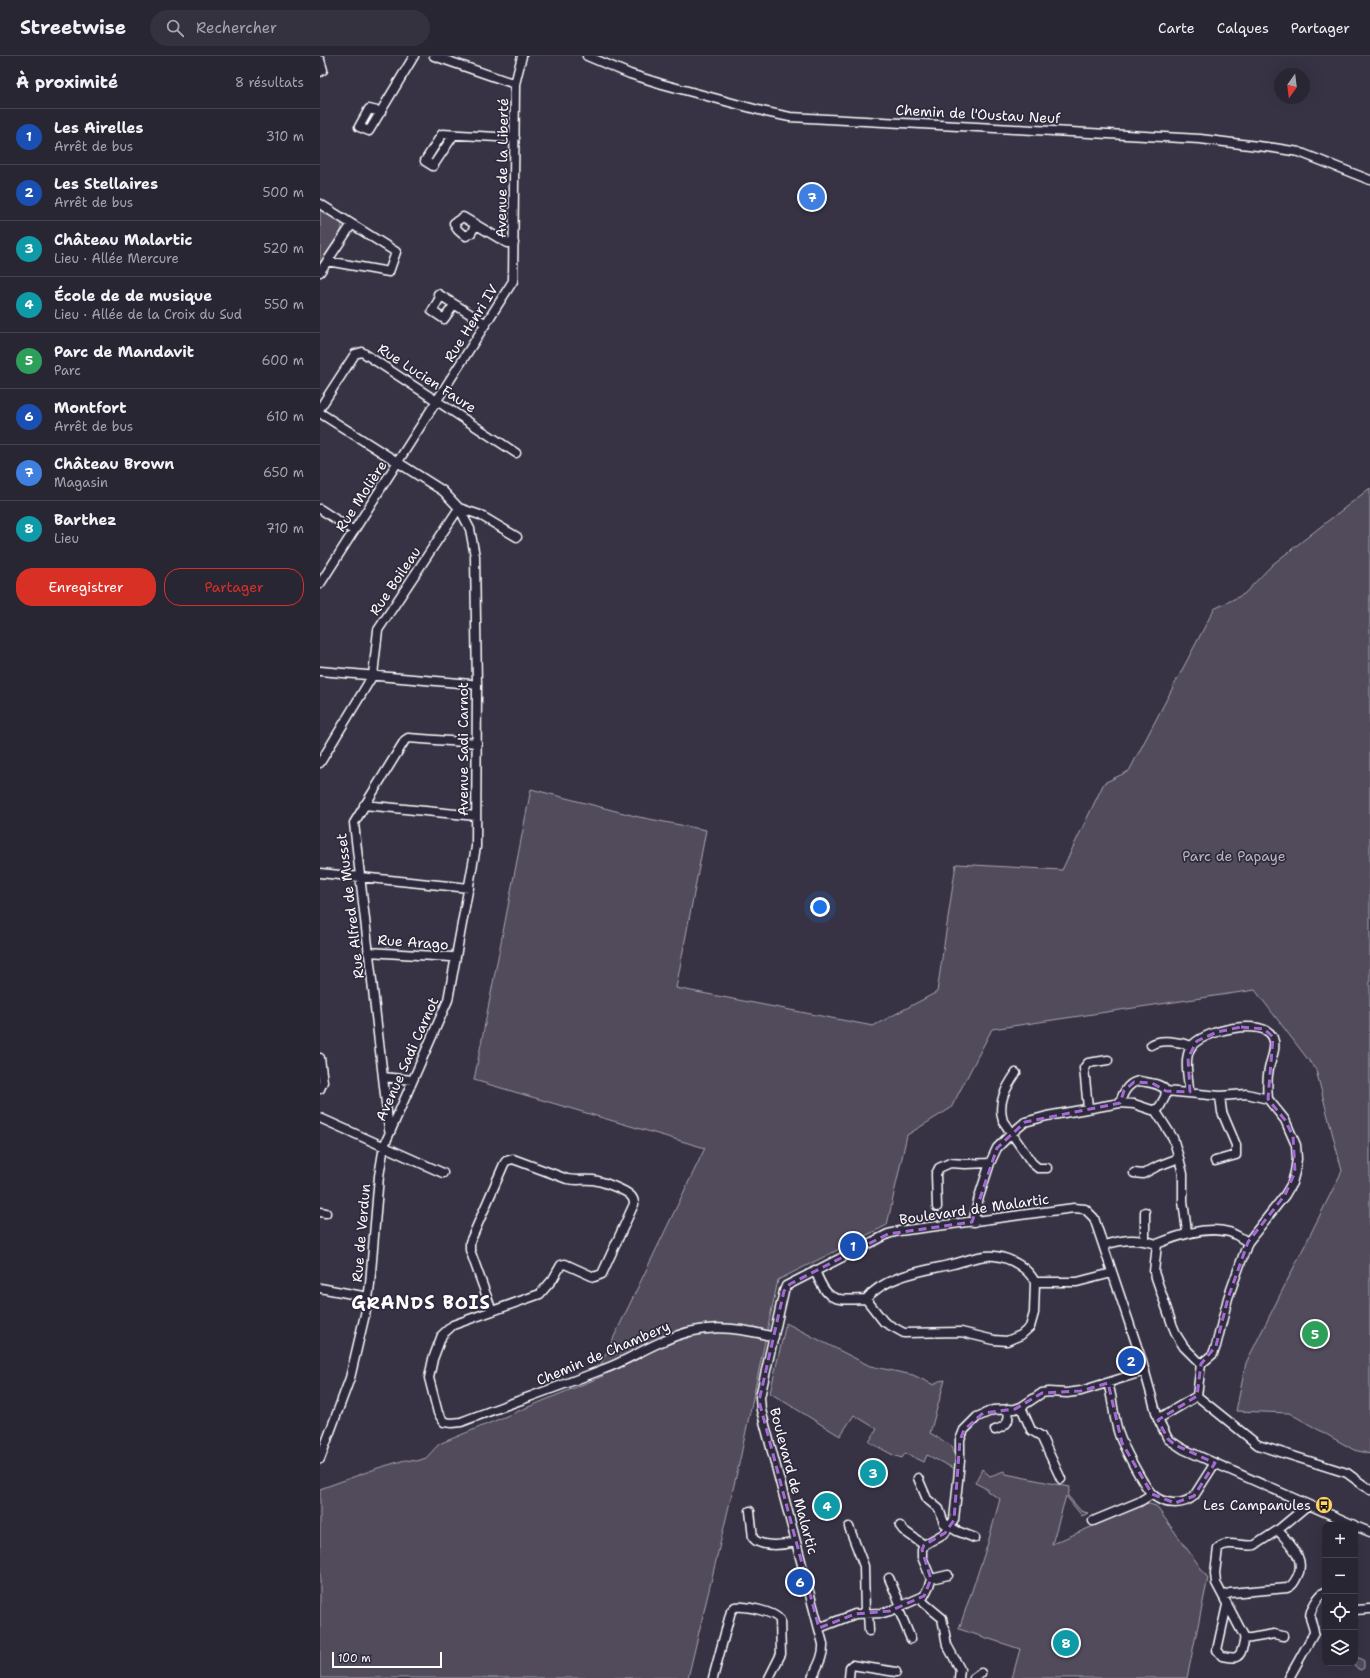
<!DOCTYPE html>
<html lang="fr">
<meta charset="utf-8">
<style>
body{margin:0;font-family:"Shantell Sans",sans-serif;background:#353240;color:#f1f3f6}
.controls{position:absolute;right:12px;bottom:12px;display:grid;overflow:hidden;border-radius:8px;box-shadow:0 4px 16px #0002}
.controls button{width:36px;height:36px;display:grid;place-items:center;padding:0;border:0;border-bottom:1px solid #45434f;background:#292634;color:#f1f3f6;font:20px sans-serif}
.compass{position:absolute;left:954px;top:12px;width:36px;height:36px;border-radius:50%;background:#292634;box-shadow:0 4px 16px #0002;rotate:194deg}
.scale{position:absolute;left:12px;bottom:10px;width:110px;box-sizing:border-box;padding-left:4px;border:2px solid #fff;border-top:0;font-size:11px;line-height:14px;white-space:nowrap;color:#fff;-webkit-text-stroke:3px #2f2a3d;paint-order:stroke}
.you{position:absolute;left:500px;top:851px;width:14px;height:14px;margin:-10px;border:3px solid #fff;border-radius:50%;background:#1a73e8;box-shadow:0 0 0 6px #1a73e833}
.badge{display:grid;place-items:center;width:26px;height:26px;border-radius:50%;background:#d93025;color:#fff;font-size:13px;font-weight:700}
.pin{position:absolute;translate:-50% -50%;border:2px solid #fff;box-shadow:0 1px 4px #0006}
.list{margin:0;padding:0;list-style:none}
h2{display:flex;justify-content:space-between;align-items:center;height:52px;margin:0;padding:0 16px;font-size:17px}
h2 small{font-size:13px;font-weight:400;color:#a5a5ac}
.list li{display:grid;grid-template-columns:26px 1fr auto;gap:12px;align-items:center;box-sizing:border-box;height:56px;padding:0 16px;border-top:1px solid #45434f}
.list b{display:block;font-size:15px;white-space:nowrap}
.list p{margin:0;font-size:13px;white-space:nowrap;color:#a5a5ac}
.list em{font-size:13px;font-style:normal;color:#a5a5ac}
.actions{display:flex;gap:8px;padding:12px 16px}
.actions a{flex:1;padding:9px 0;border:1px solid #d93025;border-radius:16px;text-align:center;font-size:14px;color:#d93025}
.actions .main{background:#d93025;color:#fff}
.icon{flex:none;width:22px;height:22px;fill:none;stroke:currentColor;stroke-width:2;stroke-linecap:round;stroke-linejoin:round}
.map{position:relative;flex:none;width:1050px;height:1622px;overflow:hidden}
header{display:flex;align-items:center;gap:24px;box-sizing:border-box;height:56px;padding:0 20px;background:#292634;border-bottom:1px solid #45434f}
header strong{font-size:19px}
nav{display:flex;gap:22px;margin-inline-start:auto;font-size:14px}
.search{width:280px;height:36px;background:#353240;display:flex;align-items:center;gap:10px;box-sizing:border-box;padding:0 14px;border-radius:22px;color:#a5a5ac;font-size:15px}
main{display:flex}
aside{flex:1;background:#292634}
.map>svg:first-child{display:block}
.green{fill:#514c5c;stroke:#a8a6ae}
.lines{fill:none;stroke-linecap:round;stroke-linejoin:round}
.minor-casing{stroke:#fff;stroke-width:11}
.minor{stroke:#2f2a3d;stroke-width:8}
.marked{fill:none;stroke:#a36bd2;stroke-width:3;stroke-dasharray:8 5;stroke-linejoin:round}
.labels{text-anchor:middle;stroke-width:3.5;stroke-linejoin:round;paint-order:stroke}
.street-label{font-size:14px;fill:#fff;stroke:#2f2a3d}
.park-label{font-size:14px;fill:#b9b7be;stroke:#2f2a3d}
.poi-label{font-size:14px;fill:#fff;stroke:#2f2a3d;text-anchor:end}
.district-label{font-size:18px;font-weight:bold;letter-spacing:1px;fill:#fff;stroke:#2f2a3d}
</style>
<header>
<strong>Streetwise</strong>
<div class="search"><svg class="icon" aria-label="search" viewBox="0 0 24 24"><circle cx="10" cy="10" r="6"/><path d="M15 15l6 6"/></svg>Rechercher</div>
<nav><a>Carte</a><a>Calques</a><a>Partager</a></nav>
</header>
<main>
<aside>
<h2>À proximité<small>8 résultats</small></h2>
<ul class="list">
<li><span class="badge" style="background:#1a4fb4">1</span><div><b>Les Airelles</b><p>Arrêt de bus</p></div><em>310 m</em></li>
<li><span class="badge" style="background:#1a4fb4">2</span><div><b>Les Stellaires</b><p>Arrêt de bus</p></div><em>500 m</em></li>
<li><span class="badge" style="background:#0f9aa8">3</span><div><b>Château Malartic</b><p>Lieu · Allée Mercure</p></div><em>520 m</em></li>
<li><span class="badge" style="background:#0f9aa8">4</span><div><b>École de de musique</b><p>Lieu · Allée de la Croix du Sud</p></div><em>550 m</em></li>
<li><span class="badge" style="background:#2e9e5b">5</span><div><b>Parc de Mandavit</b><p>Parc</p></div><em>600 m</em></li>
<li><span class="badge" style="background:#1a4fb4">6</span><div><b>Montfort</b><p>Arrêt de bus</p></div><em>610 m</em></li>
<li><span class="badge" style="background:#3f7fe0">7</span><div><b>Château Brown</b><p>Magasin</p></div><em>650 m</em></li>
<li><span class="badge" style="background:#0f9aa8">8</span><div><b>Barthez</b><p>Lieu</p></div><em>710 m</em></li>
</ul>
<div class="actions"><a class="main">Enregistrer</a><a>Partager</a></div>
</aside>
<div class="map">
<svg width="1050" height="1622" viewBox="0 0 1050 1622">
<rect width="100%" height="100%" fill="#373345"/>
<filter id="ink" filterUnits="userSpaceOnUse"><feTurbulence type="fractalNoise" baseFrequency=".025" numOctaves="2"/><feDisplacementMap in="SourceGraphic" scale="8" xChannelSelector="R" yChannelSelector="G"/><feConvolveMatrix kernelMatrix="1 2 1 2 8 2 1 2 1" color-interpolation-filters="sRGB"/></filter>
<g filter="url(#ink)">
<path class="green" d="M0 153 21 166 22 170 21 175 0 207Z
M1050 432V1398L1034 1394 969 1357 916 1355 926 1307 1022 1115 996 1014 935 934 672 973 631 1052 587 1079 567 1169 458 1224 419 1408 368 1622H0V1433L58 1412 85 1404 97 1405 106 1402 119 1388 283 1320 278 1314 385 1092 154 1024 211 733 319 761 386 774 356 932 553 970 617 936 636 808 742 814 784 727 809 715 894 553 924 538 953 508Z
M466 1267 550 1310 593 1319 614 1329 619 1325 625 1324 610 1377 632 1390 636 1403 635 1413 607 1399 604 1406 585 1397 582 1402 573 1399 549 1386 557 1373 534 1359 520 1380 450 1337Z
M662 1413 670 1420 684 1415 686 1418 750 1431 748 1440 761 1455 768 1457 762 1460 746 1440 732 1488 826 1447 836 1450 888 1522 867 1622H692L700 1593 639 1573 667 1490 680 1443 667 1435V1433L655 1427Z
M1035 1601 1039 1602 1044 1605V1612L1041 1614 1036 1612 1032 1607H1035Z"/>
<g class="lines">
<defs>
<path id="minor" d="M114 0 195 28
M267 0 310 18 342 28 446 56 470 61 880 83 954 92 979 96 1050 124
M0 4 3 14 0 16
M61 56 49 53 39 71 49 75 94 0
M133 80 113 110 105 105 122 78 195 82
M0 148 76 196 69 216 7 205
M156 168 151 177 146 180C140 177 136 174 134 167L143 161 187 187H194
M0 216 32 168
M118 238 166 268
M121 240 112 255 124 263 134 249
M0 352 35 298 42 296 196 397
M0 357 123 435 139 452 150 473 155 500 157 630 156 791 128 944 64 1090 59 1120 50 1228 47 1250 30 1322 0 1403
M0 453 34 475
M0 528 193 225 195 28 202 0
M0 615 151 628 157 630
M0 707 53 619 58 574 139 452 160 459 197 481
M44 749 156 760
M0 817 149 832
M48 896 131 901 135 903
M831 989C840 982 861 986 872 990
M0 1002 3 1026 0 1033
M696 1017C686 1032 677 1046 683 1065L712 1107 718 1112H727
M63 1021 92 1024
M820 1025C829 1027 841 1027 846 1035L845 1041 839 1052 832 1054 814 1048 800 1047C803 1036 808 1026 820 1025Z
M846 1035 900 1040 927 1038 948 1043 965 1064 976 1089 977 1103 975 1116 972 1127 965 1139 928 1186 908 1242 896 1290 893 1298 881 1308
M869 1036C869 1022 863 1004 871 991 881 975 945 960 953 982 957 992 951 1003 949 1012 947 1022 947 1033 948 1043
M768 1052 764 1012 768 1007 788 1004
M835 1054 853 1082 859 1102 863 1118V1145L867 1176
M0 1062 123 1117
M69 1074 34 767 85 684 88 682 157 687
M895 1105 916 1099V1089L902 1056 900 1040
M814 1117 823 1118 838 1110 859 1102
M617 1151 616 1118 619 1112 630 1107 645 1108 670 1107
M0 1156 6 1157
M654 1166V1162L659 1141 670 1107 677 1092 692 1077 705 1066 727 1060 800 1047
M825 1185V1156
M837 1188C859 1179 886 1170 909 1176 916 1178 922 1183 928 1186
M784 1189C805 1183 815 1182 837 1188L834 1216 852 1268 857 1280 864 1291 881 1308 877 1340 938 1389 1027 1417 1050 1434
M495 1214C507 1247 515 1244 546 1243 566 1219 605 1215 633 1208 646 1205 662 1198 675 1200 691 1202 708 1212 715 1226
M715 1226H757L792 1217
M0 1232 48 1241
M546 1243 564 1266 584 1277 641 1276 674 1284 687 1285 701 1279 710 1271 714 1257 715 1226
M172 1255 150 1194V1186L184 1108 186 1105 193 1103 247 1123C256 1125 264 1123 273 1124 281 1125 306 1134 311 1140 313 1142 314 1145 314 1148L282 1218 274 1221 245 1208 241 1209 233 1223 220 1238 133 1269 122 1279 113 1303 109 1322 118 1357 124 1366 132 1367 141 1366C188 1348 236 1332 284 1313 304 1306 322 1294 341 1286 381 1267 414 1270 454 1281
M788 1327C793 1343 793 1359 798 1375 801 1387 823 1429 832 1438 843 1449 863 1450 874 1440L895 1407
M701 1351 711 1374 721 1380 741 1423
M838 1363 877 1340
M675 1374C687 1370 690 1366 688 1353
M598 1422 607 1443 619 1453 624 1467 637 1475 655 1482
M430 1455 433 1482C441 1492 465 1489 476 1486
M773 1465 819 1446 832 1438
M580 1470 583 1474 604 1489
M1035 1470 1050 1476
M529 1471 544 1510 545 1557
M569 1522 581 1550
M611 1523 628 1519
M903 1540 910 1537 967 1532C973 1530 974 1526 977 1521 987 1502 969 1488 958 1474
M601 1542 604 1547 622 1562 627 1589 640 1613 639 1622
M907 1549 897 1594 902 1600C912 1602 919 1604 922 1593 924 1588 925 1584 924 1580L896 1527 895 1517 898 1492C909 1483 923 1492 935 1489L958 1474 988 1449
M578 1552 591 1583
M1035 1554 1050 1553
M548 1557 549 1575
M499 1572 535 1558 563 1557 570 1555 604 1540 609 1530 611 1523 602 1501V1494L604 1489 625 1477 634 1464 640 1405V1384L644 1374 657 1361 673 1354 695 1353 701 1351 722 1337 729 1336 747 1337 761 1335 825 1315
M925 1583 954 1578 963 1580
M393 1622 411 1555 415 1551C425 1550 454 1555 460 1564L461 1598 449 1622
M492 1622C497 1611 504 1600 503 1588L441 1354 440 1341 464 1235 466 1230 568 1178 579 1175 754 1152 765 1153 774 1162 821 1302 838 1363 848 1383 863 1393 1034 1469
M529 1622 530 1611 532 1609 576 1616
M654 1622 661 1617
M969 1622 994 1577C994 1571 991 1567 990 1561 990 1554 999 1538 1005 1536"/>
</defs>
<use href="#minor" class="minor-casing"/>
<use href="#minor" class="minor"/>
</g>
</g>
<path class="marked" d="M921 971 944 973 953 981 948 1043 965 1064 973 1080 975 1116 965 1139 928 1186 908 1242 896 1290 881 1308 877 1340 838 1364 848 1383 855 1389 895 1407 874 1440 855 1447 832 1438 802 1387 788 1327 761 1335 722 1337 695 1353 663 1357 644 1374 640 1384 634 1464 625 1477 604 1489 602 1494 611 1523 604 1540 570 1555 535 1558 499 1572 439 1345 464 1235 470 1228 568 1178 652 1166 677 1092 705 1066 800 1047 804 1035 814 1026 832 1027 846 1035 870 1036 868 1002 877 985 897 976Z"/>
<defs>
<symbol id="bus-disc" viewBox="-11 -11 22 22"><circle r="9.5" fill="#ffd166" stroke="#2f2a3d"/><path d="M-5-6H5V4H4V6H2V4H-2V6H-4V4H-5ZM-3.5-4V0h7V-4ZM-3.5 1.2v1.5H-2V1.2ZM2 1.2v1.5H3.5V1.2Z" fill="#111"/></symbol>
</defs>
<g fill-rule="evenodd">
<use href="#bus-disc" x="994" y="1439" width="20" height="20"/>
</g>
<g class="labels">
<g class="street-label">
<text transform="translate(658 58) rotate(3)" y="5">Chemin de l'Oustau Neuf</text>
<text transform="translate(182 112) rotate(-89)" y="5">Avenue de la Liberté</text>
<text transform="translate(151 267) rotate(-58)" y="5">Rue Henri IV</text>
<text transform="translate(107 322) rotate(33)" y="5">Rue Lucien Faure</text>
<text transform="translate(41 440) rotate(-57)" y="5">Rue Molière</text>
<text transform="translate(75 525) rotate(-56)" y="5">Rue Boileau</text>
<text transform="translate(143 693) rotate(-90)" y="5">Avenue Sadi Carnot</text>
<text transform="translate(30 850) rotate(-97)" y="5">Rue Alfred de Musset</text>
<text transform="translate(93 886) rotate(4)" y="5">Rue Arago</text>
<text transform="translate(87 1003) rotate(-66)" y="5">Avenue Sadi Carnot</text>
<text transform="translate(654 1153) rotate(-8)" y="5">Boulevard de Malartic</text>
<text transform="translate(41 1177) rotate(-85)" y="5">Rue de Verdun</text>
<text transform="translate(283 1297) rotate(-23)" y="5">Chemin de Chambery</text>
<text transform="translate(474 1425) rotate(75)" y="5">Boulevard de Malartic</text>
</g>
<g class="park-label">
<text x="914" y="805">Parc de Papaye</text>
</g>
<g class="poi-label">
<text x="991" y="1454">Les Campanules</text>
</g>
<g class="district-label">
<text x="101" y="1253">GRANDS BOIS</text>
</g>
</g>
</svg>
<div class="controls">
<button>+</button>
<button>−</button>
<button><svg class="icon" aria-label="locate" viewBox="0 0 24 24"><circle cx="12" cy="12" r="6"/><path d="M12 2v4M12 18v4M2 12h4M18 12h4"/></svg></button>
<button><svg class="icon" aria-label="layers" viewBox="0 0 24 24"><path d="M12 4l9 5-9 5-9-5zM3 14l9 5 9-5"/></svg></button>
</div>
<svg class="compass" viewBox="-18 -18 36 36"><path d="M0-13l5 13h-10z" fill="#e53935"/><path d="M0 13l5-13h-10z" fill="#a5a5ac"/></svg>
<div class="scale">100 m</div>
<div class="you"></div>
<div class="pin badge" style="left:533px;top:1190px;background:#1a4fb4">1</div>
<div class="pin badge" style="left:811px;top:1305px;background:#1a4fb4">2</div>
<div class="pin badge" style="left:553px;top:1417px;background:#0f9aa8">3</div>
<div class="pin badge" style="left:507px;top:1450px;background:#0f9aa8">4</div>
<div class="pin badge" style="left:995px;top:1278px;background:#2e9e5b">5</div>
<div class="pin badge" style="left:480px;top:1526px;background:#1a4fb4">6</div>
<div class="pin badge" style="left:492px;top:141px;background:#3f7fe0">7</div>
<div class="pin badge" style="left:746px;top:1587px;background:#0f9aa8">8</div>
</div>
</main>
